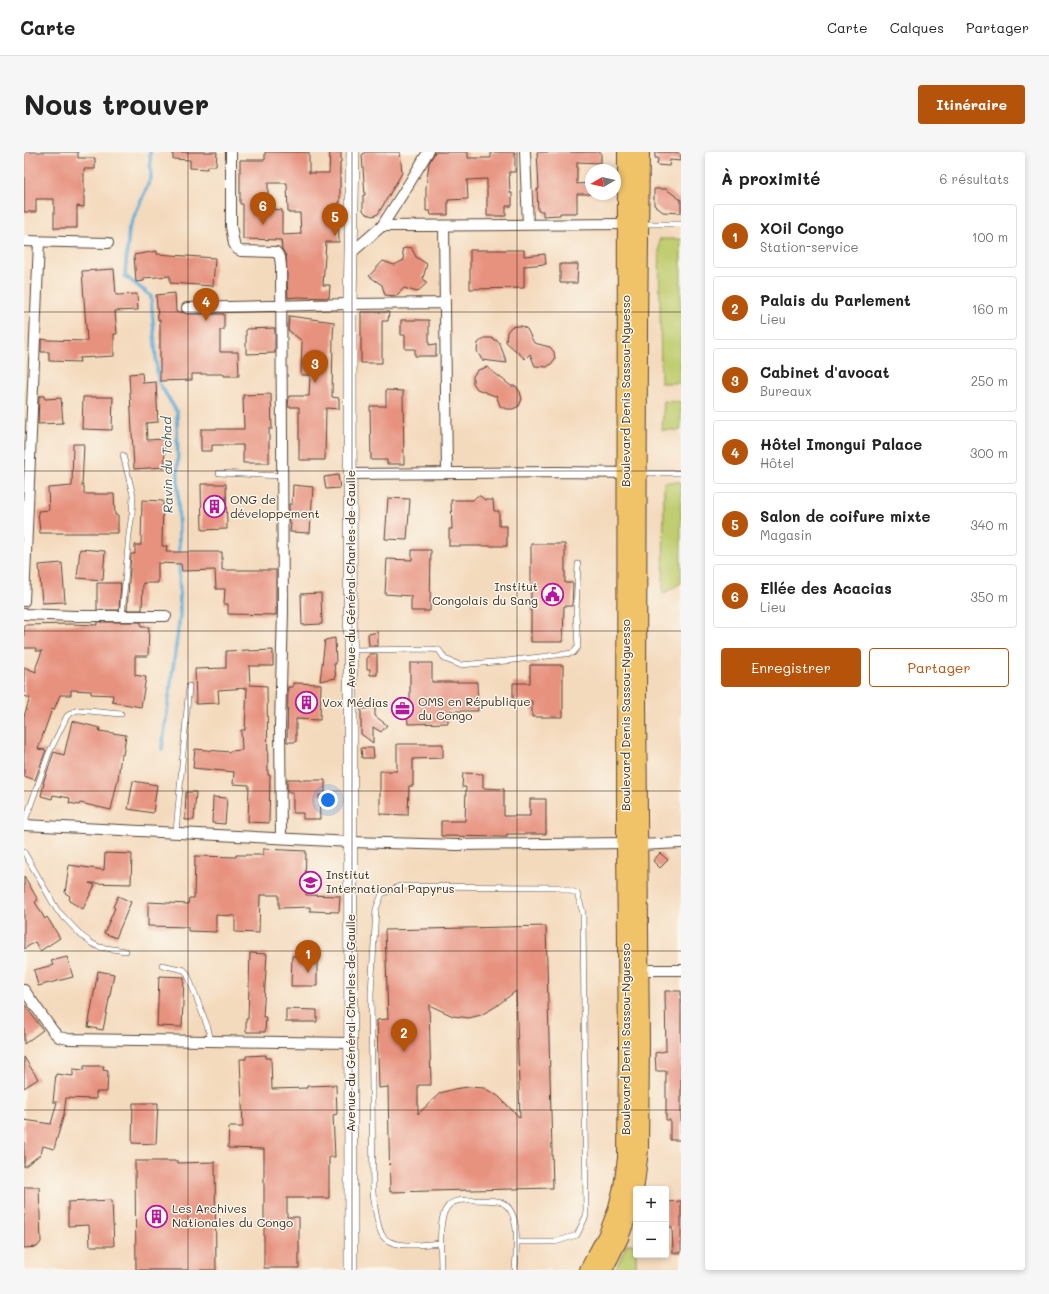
<!DOCTYPE html>
<html lang="fr">
<meta charset="utf-8">
<style>
body{margin:0;font-family:Mali,sans-serif;background:#f6f6f6;color:#222}
.controls{position:absolute;right:12px;bottom:12px;display:grid;overflow:hidden;border-radius:4px;box-shadow:0 2px 6px #0003}
.controls button{width:36px;height:36px;display:grid;place-items:center;padding:0;border:0;border-bottom:1px solid #e0e0e0;background:#fff;color:#222;font:20px sans-serif}
.compass{position:absolute;left:561px;top:12px;width:36px;height:36px;border-radius:50%;background:#fff;box-shadow:0 2px 6px #0003;rotate:261deg}
.you{position:absolute;left:304px;top:648px;width:14px;height:14px;margin:-10px;border:3px solid #fff;border-radius:50%;background:#1a73e8;box-shadow:0 0 0 6px #1a73e833}
.badge{display:grid;place-items:center;width:26px;height:26px;border-radius:50%;background:#b45309;color:#fff;font-size:13px;font-weight:700}
.pin{position:absolute;translate:-50% -33px;filter:drop-shadow(0 1px 2px #0008)}
.pin::after{content:'';position:absolute;top:21px;width:14px;height:12px;background:inherit;clip-path:polygon(0 0,100% 0,50% 100%)}
.list{margin:0;padding:0;list-style:none}
h2{display:flex;justify-content:space-between;align-items:center;height:52px;margin:0;padding:0 16px;font-size:17px}
h2 small{font-size:13px;font-weight:400;color:#767676}
.list li{display:grid;grid-template-columns:26px 1fr auto;gap:12px;align-items:center;box-sizing:border-box;height:64px;margin:0 8px 8px;padding:0 8px;border:1px solid #e0e0e0;border-radius:4px}
.list b{display:block;font-size:15px;white-space:nowrap}
.list p{margin:0;font-size:13px;white-space:nowrap;color:#767676}
.list em{font-size:13px;font-style:normal;color:#767676}
.actions{display:flex;gap:8px;padding:12px 16px}
.actions a{flex:1;padding:9px 0;border:1px solid #b45309;border-radius:4px;text-align:center;font-size:14px;color:#b45309}
.actions .main{background:#b45309;color:#fff}
.map{position:relative;flex:none;width:657px;height:1118px;overflow:hidden;border-radius:4px}
header{display:flex;align-items:center;gap:24px;box-sizing:border-box;height:56px;padding:0 20px;background:#fff;border-bottom:1px solid #e0e0e0}
header strong{font-size:19px}
nav{display:flex;gap:22px;margin-inline-start:auto;font-size:14px}
.intro{display:flex;align-items:center;justify-content:space-between;box-sizing:border-box;height:96px;padding:0 24px}
h1{margin:0;font-size:28px}
.button{padding:10px 18px;border-radius:4px;background:#b45309;color:#fff;font-size:14px;font-weight:700}
main{display:flex;gap:24px;padding:0 24px}
aside{flex:1;background:#fff;border-radius:4px;box-shadow:0 2px 6px #0003}
.map>svg:first-child{display:block}
.green{fill:#c0cd6f;stroke:#7e7c46}
.lines{fill:none;stroke-linecap:round;stroke-linejoin:round}
.stream{stroke:#5aabd5;stroke-width:3.5}
.building{fill:#e7927f;fill-rule:evenodd}
.service-casing{stroke:#574436;stroke-width:6}
.minor-casing{stroke:#574436;stroke-width:12}
.tertiary-casing{stroke:#574436;stroke-width:14}
.primary-casing{stroke:#574436;stroke-width:18}
.service{stroke:#fff;stroke-width:5}
.minor{stroke:#fff;stroke-width:10}
.tertiary{stroke:#fff;stroke-width:13}
.primary{stroke:#f1c369;stroke-width:16}
.grid{fill:none;stroke:#3b2a1e;stroke-width:1;stroke-opacity:0.55}
.labels{text-anchor:middle;stroke-width:3;stroke-linejoin:round;paint-order:stroke}
.street-label{font-size:12px;fill:#3b2a1e;stroke:#fbf7ec}
.poi-label{font-size:12px;fill:#3b2a1e;stroke:#fbf7ec;text-anchor:start}
.water-label{font-size:13px;font-style:italic;fill:#46575e;stroke:#fbf7ec}
</style>
<header>
<strong>Carte</strong>
<nav><a>Carte</a><a>Calques</a><a>Partager</a></nav>
</header>
<div class="intro"><h1>Nous trouver</h1><a class="button">Itinéraire</a></div>
<main>
<div class="map">
<svg width="657" height="1118" viewBox="0 0 657 1118">
<rect width="100%" height="100%" fill="#fbf7ec"/>
<filter id="ink" filterUnits="userSpaceOnUse"><feTurbulence type="fractalNoise" baseFrequency=".025" numOctaves="2"/><feDisplacementMap in="SourceGraphic" scale="8" xChannelSelector="R" yChannelSelector="G"/><feConvolveMatrix kernelMatrix="1 2 1 2 8 2 1 2 1" color-interpolation-filters="sRGB"/></filter>
<filter id="wash" filterUnits="userSpaceOnUse"><feTurbulence type="fractalNoise" baseFrequency=".012" numOctaves="4" result="noise"/><feDisplacementMap in="SourceGraphic" scale="16" xChannelSelector="R" yChannelSelector="G"/><feGaussianBlur stdDeviation="0.9" result="paint"/><feColorMatrix in="noise" values="0 0 0 0 0 0 0 0 0 0 0 0 0 0 0 0 0 1.4 0 .05"/><feComposite in="paint" operator="in"/></filter>
<g filter="url(#wash)">
<rect width="100%" height="100%" fill="#f4dabd"/>
<path class="green" d="M635 87H657V231H637Z
M640 249 657 250V278H638Z
M640 330H657V431L639 442Z
M603 1092H608L612 1095V1118H591Z"/>
<g class="lines">
<path class="stream" d="M126 0 127 26 105 76 101 124 127 144 134 229 153 260 156 464 138 597"/>
</g>
<g id="blocks">
<path class="building" d="M0 0H54V6H71V17H60V55L53 54V76H30V47H12V60H0Z
M149 0H193L192 14H184L183 17 166 16V8L149 7Z
M241 0H285V21H305L306 0H317V10H316V51H314L315 90H302L299 133H306L305 146 273 145 264 146 262 104 258 97 257 88 219 87V52H216V8H241ZM244 31H263L264 61H276L277 82 258 83V58L244 57Z
M341 0H376L378 21 354 62 349 64 345 63 341 61 339 58V43H341L338 3Z
M411 0H444V6H467V0H491V20H485L486 41H488V54H482V64H463V27L443 28 444 47 424 48V63H407L406 59H402V35L405 11Z
M513 0H577V11L553 10V32L567 31V42H553V61H536V63L519 64V59H514L513 37H515Z
M631 0H657V9L646 8 645 14 633 13 634 6H631Z
M630 37H642L657 48V61L639 60 630 53Z
M387 95 392 105 403 112 399 126 403 131 393 140 380 136 372 144 361 143 358 133 345 124 359 109 370 113 380 108 378 97Z
M446 98H500V104L521 102 522 112 500 114V136L446 137Z
M133 99V102L191 106 189 134 146 131V124L120 126V129L112 130 110 103Z
M536 112H554L553 131H536Z
M90 117 92 143 113 142 114 158 91 159 93 182H90V204L55 206 56 210 25 209V200H17V187L24 188 63 189 58 119Z
M151 141 152 160H158L163 162H200V178H196V200H214L215 224H200V222H168V228L136 229V168H134L132 143Z
M337 160H365L364 169H358V211H337Z
M265 164 310 170 309 185 308 245 315 246V257L302 256 301 308H275V255H264L265 244H285L286 223H277L278 189 264 178Z
M377 168H405V193L412 192V204H391V197H381V183H377Z
M492 174H498L503 177 510 191 526 195 530 200 531 207 527 212 523 215 511 214 506 202 501 207 482 190 483 180 487 175Z
M251 176V201L222 202V177Z
M460 186H467L475 190 483 211 458 208 453 199 454 191Z
M463 215 487 234H492L496 240 498 247 495 254 489 257H482L476 254 472 243 471 244 453 237 449 231V224L454 218Z
M118 221 119 231 132 230 134 270 122 271 123 288 140 287 141 315 110 317 105 222Z
M362 238 379 239 380 312H363V308H347L346 254H362Z
M247 242 248 277H245V311H219V293H188V299H177V277H220L219 243Z
M15 244H20L21 247 37 246 39 271 14 272Z
M59 245H89L88 278 58 277Z
M49 292H60L58 334H60V342H90L91 363H94V381H16L14 359 25 358 24 336 48 334Z
M314 323 316 336 302 337 300 325Z
M177 332H202L203 377 178 378Z
M269 333 289 335 286 381 266 380 267 371H265V352H268Z
M453 344H456L461 348H469L470 359H475V374H483V394H425V377H428L427 348H449Z
M364 346 386 347 383 388 361 387Z
M118 348 139 349 138 394H143L142 400H198V418H252V463L204 462V452H200L201 437H192L191 418 158 419 157 412 134 411V431H119L118 458H103L107 402H111V393H117Z
M507 392H541V431H549L548 454H540L539 490H507Z
M56 397 81 399 79 428 53 426Z
M388 398H407L406 459H387V444L361 442 363 407 388 408Z
M38 411 41 450 18 451 15 413Z
M73 431H97L95 458H73Z
M297 441 298 472 278 473 277 442Z
M73 470H117V475H125L124 504H111V523L122 525 117 555 88 550 89 543 67 542V539L47 538V543H36L30 558 28 557 14 597 22 598 11 628 0 624V564L6 546 0 544V515L12 520V515L18 499H12V496H0V473L47 472 73 473Z
M354 480V494H345L344 482Z
M311 486 312 512H310L312 526 296 529 301 488Z
M225 498V499L249 498V514H225L226 533 243 534 244 623H246L245 671 224 670 225 633 209 632 210 620 169 616 171 597 206 600V599L218 598 217 578H221L223 536 194 538 195 551 172 552 171 517 202 516V499Z
M345 502H353V523H346V517H343V505H345Z
M386 511H408V530H453L454 559H424V571L384 572 383 561H386Z
M506 513H539V565H508V549L489 548V531H506Z
M269 531 297 532 296 568 272 567V590H263L264 535H269Z
M351 556V564L363 573 357 580 349 575V591L337 582V557Z
M48 569 76 576 75 579 102 583 99 603H97L94 627 87 658 56 651 55 653 45 651 46 646 29 643 28 647 17 644 20 631H19L30 600 40 603Z
M373 592H419V606L389 607V634H385L384 663 356 662V619H373Z
M337 596H349L350 606H338Z
M439 621 459 622V636L480 637V664H506V647H522V682H483V685L417 684V669H441L442 635H438Z
M263 627H276V628H301V643H295L296 667H279V661H269V640H263Z
M109 629 133 633 129 661 104 657Z
M162 640H172L170 668H161Z
M189 645 203 646 201 672 188 671Z
M239 697 282 699 281 730H282V743L316 744 315 760 286 759V755L255 756V743H236L235 781 211 780V764L192 763V780L164 779V775L124 774V750L164 752 165 746H170L171 704 212 705V703H239Z
M81 701 108 702 107 732 65 731 71 733 59 757 45 749 46 744 41 741 45 713 80 718Z
M636 701 644 708 636 716 629 709Z
M0 724 14 748 11 750 21 767 23 765 36 786 16 799 11 790 0 797Z
M94 744 107 750 92 786 80 781 91 756 89 755Z
M522 774 529 1036 366 1040 364 935 355 936 353 868 364 867 361 778ZM492 839 496 966 474 944 460 936 444 935 430 937 416 941 394 962V933H407L405 853 429 864 445 866 457 863 471 855Z
M226 801 243 802 239 865H242L241 880H222V867H224Z
M268 804H293V834H267Z
M43 805 49 825 14 834 10 818 29 813 27 809Z
M74 819 90 822 79 878 64 875Z
M135 824 160 825 158 875 133 874Z
M641 839H657V988H646V968H642V919H632L631 901 642 899Z
M0 852 19 878 0 892Z
M262 857 293 858V870H262Z
M242 903V906H247L248 937 283 936V934L312 933 313 962 309 963 311 1005H305V1046H263V1065H275V1116H240V997L204 996 205 975H219L216 907H222V904Z
M0 905 14 927 0 936Z
M60 914H80L79 918 84 919 83 940H72V947L42 946 40 962 30 997 19 994 17 1002 0 1015V968L27 972 33 950H29L32 922 49 924V917L60 918Z
M109 951H134L132 992 108 991Z
M111 1009H154V1011L191 1010 192 1118H112Z
M0 1035H15L17 1090 13 1095 0 1096Z
M88 1048 90 1094H66L65 1073 44 1074V1050Z
M657 1049V1101H649L648 1075H643L642 1050Z"/>
</g>
</g>
<g filter="url(#ink)">
<use href="#blocks" fill-opacity="0" stroke="#574436" stroke-width="1"/>
<g class="lines">
<defs>
<path id="service" d="M619 72H657
M195 321 258 324
M616 321H657
M98 464 105 382 108 362 109 343 99 303
M328 498 407 497 415 498 421 507 436 513 482 509 549 501 554 495 552 461 554 412
M0 672 25 601 43 564 49 560 54 558 97 562
M152 680 165 534
M0 700 33 758 58 784 67 791 75 795 102 799
M138 813 160 818 163 821 184 876 187 889
M417 1091C401 1092 367 1098 358 1083 352 1071 351 1054 349 1041L347 841 352 757 358 742 376 734 533 735 553 741 559 761 562 1064 553 1083 531 1090H492
M417 1118C417 1103 414 1069 422 1057 428 1047 439 1048 449 1048 458 1049 469 1047 477 1050 498 1059 492 1099 491 1118"/>
<path id="minor" d="M207 0V74L210 92 213 97 217 99 252 100 256 105 257 114 259 458 256 574 257 686
M501 0 504 73
M358 74 602 72
M420 74 423 321
M0 89 84 91
M327 101 358 74 386 30 404 0
M163 156 326 152 421 151
M327 322 533 320 607 321
M0 449 15 90
M0 462 50 464H142
M0 673 327 690 433 693 601 691
M616 693 657 691
M616 818H657
M0 838 29 879 35 885 44 887 326 891"/>
<path id="tertiary" d="M327 1118 326 152 329 0"/>
<path id="primary" d="M564 1118 583 1082 592 1059 598 1035 602 1006 603 892 601 691 602 0
M580 1118 596 1086 608 1053 612 1032 616 998 617 892 614 550 615 174 617 0"/>
</defs>
<use href="#service" class="service-casing"/>
<use href="#minor" class="minor-casing"/>
<use href="#tertiary" class="tertiary-casing"/>
<use href="#primary" class="primary-casing"/>
<use href="#service" class="service"/>
<use href="#minor" class="minor"/>
<use href="#tertiary" class="tertiary"/>
<use href="#primary" class="primary"/>
</g>
</g>
<path class="grid" d="M164 0V1118M328 0V1118M493 0V1118M0 160H657M0 319H657M0 479H657M0 639H657M0 799H657M0 958H657"/>
<defs>
<symbol id="building-ring" viewBox="-11 -11 22 22"><circle r="9.5" fill="#fbf7ec" stroke="#b5179e" stroke-width="1.5"/><path d="M-4-6H4V6H1V3H-1V6H-4ZM-2.5-4.3h1.7v1.8h-1.7ZM.8-4.3h1.7v1.8H.8ZM-2.5-1h1.7V.8h-1.7ZM.8-1h1.7V.8H.8Z" fill="#b5179e"/></symbol>
<symbol id="civic-ring" viewBox="-11 -11 22 22"><circle r="9.5" fill="#fbf7ec" stroke="#b5179e" stroke-width="1.5"/><path d="M-.6-6.5H3V-4.5H.6V-3L4-1V1h2V6H-6V1h2V-1L-.6-3ZM-1.2 2.5V6h2.4V2.5Z" fill="#b5179e"/></symbol>
<symbol id="office-ring" viewBox="-11 -11 22 22"><circle r="9.5" fill="#fbf7ec" stroke="#b5179e" stroke-width="1.5"/><path d="M-6-3h4V-5.5h4V-3h4V5H-6ZM-1-4.5V-3h2v-1.5ZM-6 0V1H6V0Z" fill="#b5179e"/></symbol>
<symbol id="school-ring" viewBox="-11 -11 22 22"><circle r="9.5" fill="#fbf7ec" stroke="#b5179e" stroke-width="1.5"/><path d="M0-5L7-2L0 1L-7-2ZM-4 1L0 2.5L4 1V4Q0 6-4 4Z" fill="#b5179e"/></symbol>
</defs>
<g fill-rule="evenodd">
<use href="#building-ring" x="178" y="342" width="25" height="25"/>
<use href="#civic-ring" x="516" y="430" width="25" height="25"/>
<use href="#building-ring" x="270" y="538" width="25" height="25"/>
<use href="#office-ring" x="366" y="544" width="25" height="25"/>
<use href="#school-ring" x="274" y="718" width="25" height="25"/>
<use href="#building-ring" x="120" y="1052" width="25" height="25"/>
</g>
<g class="labels">
<g class="street-label">
<text transform="translate(602 239) rotate(-90)" y="4">Boulevard Denis Sassou-Nguesso</text>
<text transform="translate(327 427) rotate(-90)" y="4">Avenue du Général Charles de Gaulle</text>
<text transform="translate(602 563) rotate(-90)" y="4">Boulevard Denis Sassou-Nguesso</text>
<text transform="translate(327 871) rotate(-90)" y="4">Avenue du Général Charles de Gaulle</text>
<text transform="translate(602 887) rotate(-90)" y="4">Boulevard Denis Sassou-Nguesso</text>
</g>
<g class="poi-label">
<text x="206" y="352">ONG de<tspan x="206" dy="14">développement</tspan></text>
<text x="514" y="439" text-anchor="end">Institut<tspan x="514" dy="14">Congolais du Sang</tspan></text>
<text x="394" y="554">OMS en République<tspan x="394" dy="14">du Congo</tspan></text>
<text x="298" y="555">Vox Médias</text>
<text x="302" y="727">Institut<tspan x="302" dy="14">International Papyrus</tspan></text>
<text x="148" y="1061">Les Archives<tspan x="148" dy="14">Nationales du Congo</tspan></text>
</g>
<g class="water-label">
<text transform="translate(143 313) rotate(-91)" y="5">Ravin du Tchad</text>
</g>
</g>
</svg>
<div class="controls">
<button>+</button>
<button>−</button>
</div>
<svg class="compass" viewBox="-18 -18 36 36"><path d="M0-13l5 13h-10z" fill="#e53935"/><path d="M0 13l5-13h-10z" fill="#767676"/></svg>
<div class="you"></div>
<div class="pin badge" style="left:284px;top:821px">1</div>
<div class="pin badge" style="left:380px;top:900px">2</div>
<div class="pin badge" style="left:291px;top:231px">3</div>
<div class="pin badge" style="left:182px;top:169px">4</div>
<div class="pin badge" style="left:311px;top:84px">5</div>
<div class="pin badge" style="left:239px;top:73px">6</div>
</div>
<aside>
<h2>À proximité<small>6 résultats</small></h2>
<ul class="list">
<li><span class="badge">1</span><div><b>XOil Congo</b><p>Station-service</p></div><em>100 m</em></li>
<li><span class="badge">2</span><div><b>Palais du Parlement</b><p>Lieu</p></div><em>160 m</em></li>
<li><span class="badge">3</span><div><b>Cabinet d'avocat</b><p>Bureaux</p></div><em>250 m</em></li>
<li><span class="badge">4</span><div><b>Hôtel Imongui Palace</b><p>Hôtel</p></div><em>300 m</em></li>
<li><span class="badge">5</span><div><b>Salon de coifure mixte</b><p>Magasin</p></div><em>340 m</em></li>
<li><span class="badge">6</span><div><b>Ellée des Acacias</b><p>Lieu</p></div><em>350 m</em></li>
</ul>
<div class="actions"><a class="main">Enregistrer</a><a>Partager</a></div>
</aside>
</main>
